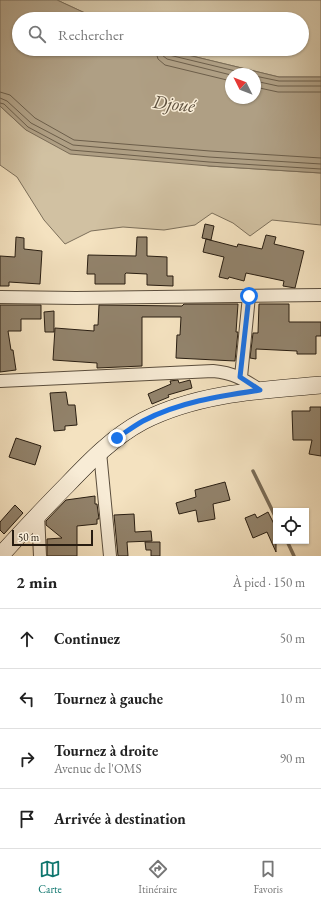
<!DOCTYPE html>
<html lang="fr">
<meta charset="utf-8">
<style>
body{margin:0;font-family:"EB Garamond",serif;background:#f2f2f2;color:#222}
.controls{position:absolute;right:12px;bottom:12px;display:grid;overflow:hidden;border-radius:0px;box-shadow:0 1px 3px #0004}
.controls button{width:36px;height:36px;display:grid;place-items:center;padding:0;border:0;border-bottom:1px solid #e0e0e0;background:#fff;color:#222;font:20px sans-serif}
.compass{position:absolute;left:225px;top:68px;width:36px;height:36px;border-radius:50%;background:#fff;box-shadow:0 1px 3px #0004;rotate:312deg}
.scale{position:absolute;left:12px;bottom:10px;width:81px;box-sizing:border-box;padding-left:4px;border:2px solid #281d11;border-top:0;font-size:11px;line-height:14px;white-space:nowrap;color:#281d11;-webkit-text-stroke:3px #f8ecd6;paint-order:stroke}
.stop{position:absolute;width:12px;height:12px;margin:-9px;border:3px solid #1a73e8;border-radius:50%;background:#fff}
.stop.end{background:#1a73e8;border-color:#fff;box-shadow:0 1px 4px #0008}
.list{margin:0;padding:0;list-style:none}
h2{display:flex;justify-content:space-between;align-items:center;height:52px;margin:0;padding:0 16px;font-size:17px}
h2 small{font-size:13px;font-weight:400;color:#767676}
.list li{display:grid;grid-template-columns:26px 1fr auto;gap:12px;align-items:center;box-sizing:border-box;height:60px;padding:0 16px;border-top:1px solid #e0e0e0}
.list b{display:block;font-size:15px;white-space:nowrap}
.list p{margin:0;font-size:13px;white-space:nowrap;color:#767676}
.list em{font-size:13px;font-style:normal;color:#767676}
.icon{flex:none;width:22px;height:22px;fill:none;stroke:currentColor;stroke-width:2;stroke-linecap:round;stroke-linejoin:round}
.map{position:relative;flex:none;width:321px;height:556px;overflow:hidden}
.search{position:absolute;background:#fff;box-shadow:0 1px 3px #0004;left:12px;right:12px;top:12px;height:44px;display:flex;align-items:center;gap:10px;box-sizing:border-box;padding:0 14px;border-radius:22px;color:#767676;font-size:15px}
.sheet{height:292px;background:#fff}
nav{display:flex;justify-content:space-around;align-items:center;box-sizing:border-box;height:56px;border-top:1px solid #e0e0e0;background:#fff;font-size:11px;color:#767676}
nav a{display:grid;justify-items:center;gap:2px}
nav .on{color:#0f766e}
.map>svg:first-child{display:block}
.green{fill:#d1c1a2;stroke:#7c6f5a}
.water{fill:#af9f84;stroke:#796b56;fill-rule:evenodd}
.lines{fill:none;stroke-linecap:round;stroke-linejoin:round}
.shore{stroke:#6c5e4a;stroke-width:1}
.stream{stroke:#796b56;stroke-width:3.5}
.building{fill:#92836c;stroke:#281d11}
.street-casing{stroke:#5b4e3d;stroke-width:14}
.secondary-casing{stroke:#281d11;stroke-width:18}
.street{stroke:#f8ecd6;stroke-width:12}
.secondary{stroke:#f8ecd6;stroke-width:17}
.route{stroke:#1a73e8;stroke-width:5}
.labels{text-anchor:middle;stroke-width:3;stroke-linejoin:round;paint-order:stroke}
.water-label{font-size:19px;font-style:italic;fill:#5e513f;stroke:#f8ecd6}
</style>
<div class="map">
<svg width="321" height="556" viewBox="0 0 321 556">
<rect width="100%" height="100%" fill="#f4e2c0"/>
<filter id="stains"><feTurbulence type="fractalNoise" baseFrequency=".005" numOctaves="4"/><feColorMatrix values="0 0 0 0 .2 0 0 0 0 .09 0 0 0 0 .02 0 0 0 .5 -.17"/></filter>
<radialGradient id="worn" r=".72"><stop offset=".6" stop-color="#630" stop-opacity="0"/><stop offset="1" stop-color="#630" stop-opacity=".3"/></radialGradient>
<path class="green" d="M57 0H321V77H279L163 49H302V19H98Z
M0 106 26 130 209 166 321 173V225L272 220 250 236 233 223 212 213 195 225 164 230 123 227 91 231 65 244 44 220 17 177 0 165Z"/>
<path class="water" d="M0 0H57L98 19H19V49H163L279 77H321V173L209 166 70 154 26 130 0 106ZM231 74H255V98H231Z"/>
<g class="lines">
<path class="shore" d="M155 49 158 59 165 65 231 81
M161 49 162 55 167 59 231 75
M166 49 167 52 169 55 248 74
M255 76 279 81H321
M255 81 278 86H321
M255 87 278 92H321
M0 92 10 95 35 118 74 140 210 151 321 158
M0 98 7 101 31 123 73 145 209 157 321 164
M0 103 4 104 28 127 71 150 209 162 321 169"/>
<path class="stream" d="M253 471 276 518
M287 541 294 556"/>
</g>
<path class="building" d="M205 224 214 226 211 240 202 238Z
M266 235 276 237 274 244 304 251 295 288 283 286 284 281 246 273 244 281 229 277 228 279 219 277 224 257 203 252 206 239 237 247 238 244 262 249Z
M16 237 24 238V249L42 251 40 284 9 282V286H0V256L15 257Z
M137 237H147V256L167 257V276H173V286L147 285V274L126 273 125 274V284H95V274H87L88 255 136 256Z
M184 304H238L236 332H238L235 361 176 358 177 335H180L181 317H142V366L97 368V363L53 360 55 328 94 331V325H98L99 305 182 306Z
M259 304H289V322H321V336H316V354H297V351L256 349V359L250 358 253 333H258Z
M0 305H41V319H21V331H8L11 350H13L16 370 0 372Z
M54 311V332H45L44 312Z
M178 380 179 383 190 380 192 388 168 395 169 397 152 404 148 394 171 384 170 381Z
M66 392 68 405H75L77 425 65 426V430L54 431 50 393Z
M310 407H321V456L309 454 312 440H293L292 411H310Z
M16 438 41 446 35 465 9 457Z
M225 482 230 500 213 504 215 519 198 522 196 510 179 514 176 503 196 497 195 490Z
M95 496V504H97L99 519H97V524L77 526V556H47V539L62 538 46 525V521L66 500Z
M15 505 23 513 4 534 0 530V522Z
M268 512 276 528V552L267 532 253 538 245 518 255 514 257 518Z
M134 514 135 532 151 531 152 541 127 542 128 556H118L114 515Z
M145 542H160V556H151V550H146Z"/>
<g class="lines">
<defs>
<path id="street" d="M0 297 76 298 321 295
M241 377 249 296
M0 381 213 371C234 373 243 379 260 390
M100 452 110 556
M38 514 40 556"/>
<path id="secondary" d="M0 556C22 532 44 508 67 485 90 461 113 437 143 421 198 393 261 390 321 385"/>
</defs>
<use href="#street" class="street-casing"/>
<use href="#secondary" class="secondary-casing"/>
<use href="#street" class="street"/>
<use href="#secondary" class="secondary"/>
</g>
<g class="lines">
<path class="route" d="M117 438C126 432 134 426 143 421 179 402 220 396 260 390L240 377 249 296"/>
</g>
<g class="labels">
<g class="water-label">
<text transform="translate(174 103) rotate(6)" y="7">Djoué</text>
</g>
</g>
<rect width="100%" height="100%" filter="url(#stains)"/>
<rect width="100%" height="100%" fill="url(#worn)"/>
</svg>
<div class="controls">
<button><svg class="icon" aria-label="locate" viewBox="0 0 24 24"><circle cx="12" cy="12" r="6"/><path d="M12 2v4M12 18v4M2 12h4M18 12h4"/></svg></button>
</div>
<svg class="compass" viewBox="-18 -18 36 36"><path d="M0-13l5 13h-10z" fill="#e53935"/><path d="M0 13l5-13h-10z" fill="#767676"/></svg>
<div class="scale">50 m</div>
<div class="stop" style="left:249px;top:296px"></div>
<div class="stop end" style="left:117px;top:438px"></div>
<div class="search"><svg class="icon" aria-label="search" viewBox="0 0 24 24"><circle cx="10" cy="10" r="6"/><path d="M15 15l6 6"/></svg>Rechercher</div>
</div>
<section class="sheet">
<h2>2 min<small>À pied · 150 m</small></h2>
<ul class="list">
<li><svg class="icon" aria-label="ahead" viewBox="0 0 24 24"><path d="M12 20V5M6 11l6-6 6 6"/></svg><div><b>Continuez</b></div><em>50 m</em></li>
<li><svg class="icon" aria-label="left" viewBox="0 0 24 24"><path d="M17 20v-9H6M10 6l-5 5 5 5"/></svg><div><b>Tournez à gauche</b></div><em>10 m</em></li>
<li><svg class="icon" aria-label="right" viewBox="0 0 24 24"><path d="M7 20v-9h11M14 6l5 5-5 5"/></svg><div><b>Tournez à droite</b><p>Avenue de l'OMS</p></div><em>90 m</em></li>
<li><svg class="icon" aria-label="arrive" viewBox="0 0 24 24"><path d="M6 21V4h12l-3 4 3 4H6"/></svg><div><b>Arrivée à destination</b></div></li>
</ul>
</section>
<nav>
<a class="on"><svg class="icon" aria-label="map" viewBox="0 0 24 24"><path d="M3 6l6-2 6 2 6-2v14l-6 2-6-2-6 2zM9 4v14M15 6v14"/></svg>Carte</a>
<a><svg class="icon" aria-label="directions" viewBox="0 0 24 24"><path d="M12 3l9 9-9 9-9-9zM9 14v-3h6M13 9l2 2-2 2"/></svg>Itinéraire</a>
<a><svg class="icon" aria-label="saved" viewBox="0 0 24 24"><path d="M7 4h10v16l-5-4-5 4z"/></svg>Favoris</a>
</nav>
